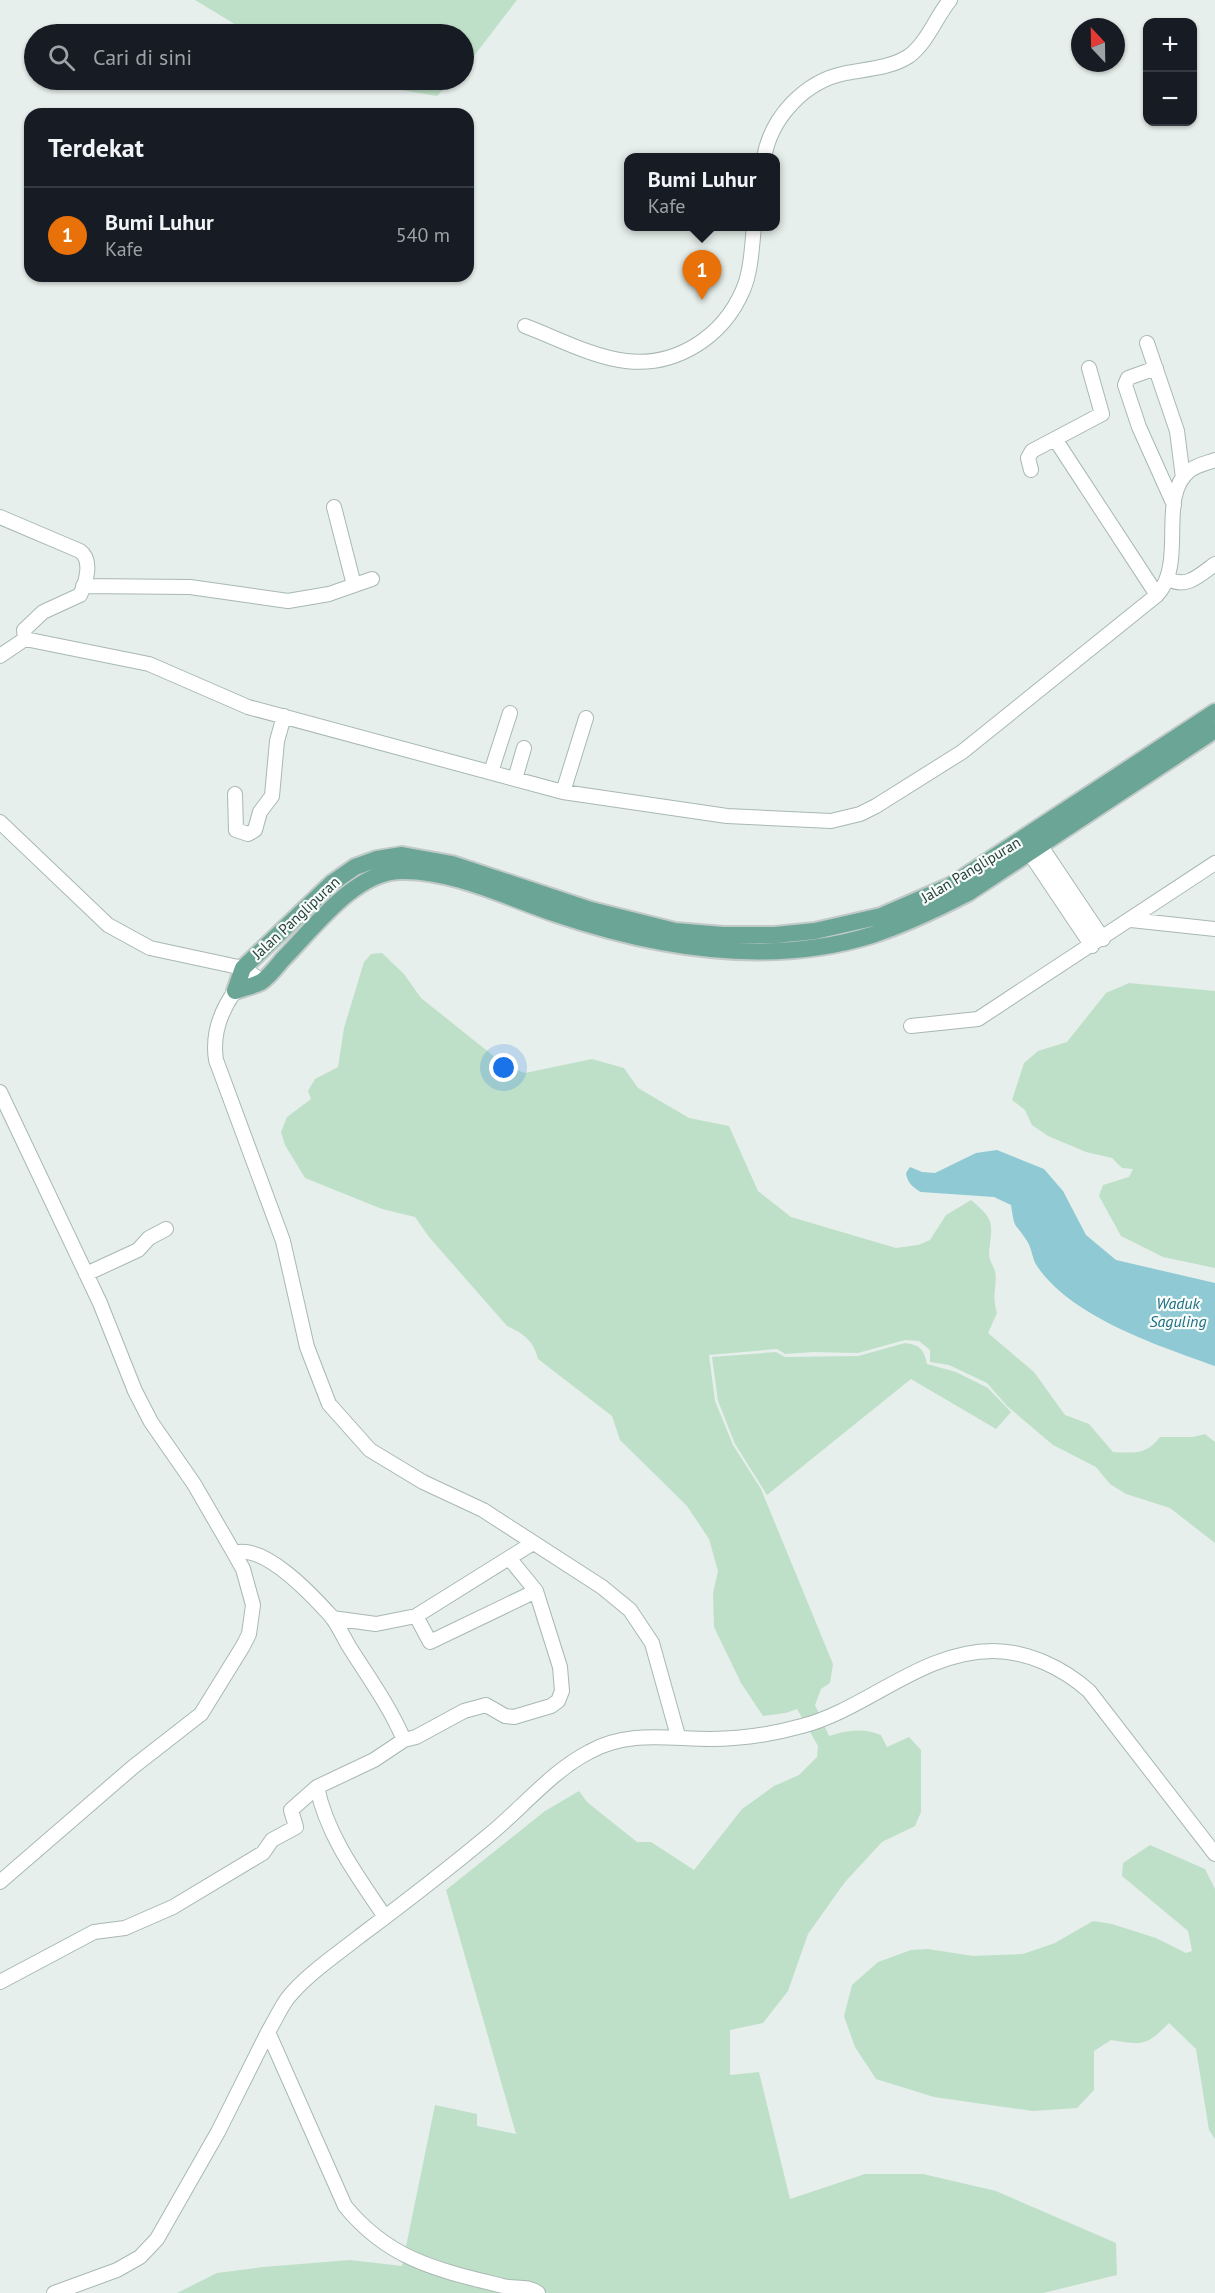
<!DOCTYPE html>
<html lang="id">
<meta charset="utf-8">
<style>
body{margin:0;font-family:"PT Sans",sans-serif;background:#20242c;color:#f1f3f6}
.controls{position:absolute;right:18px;top:18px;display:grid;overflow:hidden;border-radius:12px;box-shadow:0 2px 4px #0004}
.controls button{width:54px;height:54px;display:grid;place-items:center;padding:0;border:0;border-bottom:2px solid #363941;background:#171b24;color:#f1f3f6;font:30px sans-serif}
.compass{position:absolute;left:1071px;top:18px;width:54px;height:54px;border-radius:50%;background:#171b24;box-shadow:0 2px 4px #0004;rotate:338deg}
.you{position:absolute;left:504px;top:1068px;width:21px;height:21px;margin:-15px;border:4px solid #fff;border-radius:50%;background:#1a73e8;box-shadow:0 0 0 9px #1a73e833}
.badge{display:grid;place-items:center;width:39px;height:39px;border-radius:50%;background:#1a73e8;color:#fff;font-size:20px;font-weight:700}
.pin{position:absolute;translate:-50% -50px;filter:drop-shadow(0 2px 3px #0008)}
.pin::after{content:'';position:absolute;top:32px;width:21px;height:18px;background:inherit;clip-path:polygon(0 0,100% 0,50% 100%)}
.popup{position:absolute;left:624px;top:153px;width:156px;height:78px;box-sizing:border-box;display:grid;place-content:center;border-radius:12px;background:#171b24;filter:drop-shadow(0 2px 4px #0005);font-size:20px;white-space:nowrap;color:#9ea1a6}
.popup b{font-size:22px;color:#f1f3f6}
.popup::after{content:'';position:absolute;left:50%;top:100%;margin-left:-12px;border:12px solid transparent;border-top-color:#171b24}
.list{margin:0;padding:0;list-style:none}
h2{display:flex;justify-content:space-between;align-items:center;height:78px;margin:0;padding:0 24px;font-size:26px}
h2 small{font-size:20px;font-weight:400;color:#9ea1a6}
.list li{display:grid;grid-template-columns:39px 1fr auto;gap:18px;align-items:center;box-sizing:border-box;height:96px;padding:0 24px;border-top:2px solid #363941}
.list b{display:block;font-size:22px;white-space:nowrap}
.list p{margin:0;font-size:20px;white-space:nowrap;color:#9ea1a6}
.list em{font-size:20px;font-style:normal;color:#9ea1a6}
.icon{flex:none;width:33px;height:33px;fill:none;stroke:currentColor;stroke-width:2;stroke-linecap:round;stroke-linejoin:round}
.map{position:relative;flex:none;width:1215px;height:2293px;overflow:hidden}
.search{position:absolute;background:#171b24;box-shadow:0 2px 4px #0004;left:24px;top:24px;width:450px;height:66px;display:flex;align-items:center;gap:15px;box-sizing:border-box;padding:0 21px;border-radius:33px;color:#9ea1a6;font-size:22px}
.panel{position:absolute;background:#171b24;box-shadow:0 2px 4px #0004;left:24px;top:108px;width:450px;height:174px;border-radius:18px}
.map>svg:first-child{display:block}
.green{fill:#bfe0c8}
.water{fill:#8ec9d4}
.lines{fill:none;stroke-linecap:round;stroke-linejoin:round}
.minor-casing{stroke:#a8b8b2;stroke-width:16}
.major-casing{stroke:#c2cac8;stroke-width:20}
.minor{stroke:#fff;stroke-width:14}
.major{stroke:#6aa596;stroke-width:16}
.labels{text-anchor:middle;stroke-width:4.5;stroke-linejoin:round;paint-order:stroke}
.street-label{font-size:15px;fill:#24423a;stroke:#f7fbf9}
.water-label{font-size:16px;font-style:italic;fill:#1c6f80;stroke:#f7fbf9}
</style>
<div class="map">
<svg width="1215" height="2293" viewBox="0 0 1215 2293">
<rect width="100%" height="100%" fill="#e6efeb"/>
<path class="green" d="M195 0H517L464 69V34H251Z
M343 80H453L437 96Z
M382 953 404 974 421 998 506 1066 525 1073 592 1059 624 1068 638 1088 689 1118 729 1126 758 1191 791 1217 896 1248 918 1245 930 1240 946 1215 971 1200C996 1221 992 1223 989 1253 989 1260 993 1265 995 1271 998 1283 991 1294 997 1313L988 1333 1034 1372 1065 1415 1089 1424 1113 1452C1135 1453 1146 1455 1160 1437H1193L1205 1434 1215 1442V1543L1170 1508 1126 1494 1110 1484 1096 1467 1053 1445 1007 1406 987 1383 949 1365 930 1362V1350L919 1341 905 1340 858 1353 814 1352 785 1354 777 1349 709 1355 715 1401 733 1445 761 1489 833 1664 830 1683 821 1689 815 1705 829 1736C848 1730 862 1728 881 1735L887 1747 909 1737 921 1750V1812L915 1826 882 1842 845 1882 808 1934 788 1991 763 2023 730 2030V2075L759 2072 790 2199 865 2174H923L996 2191 1116 2243 1117 2275 1043 2293H177L217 2273 263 2267 350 2260 402 2266 435 2105 477 2114V2126L516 2134 446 1890 545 1811 579 1791 587 1802 637 1842H651L694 1870 742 1809 774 1786 799 1775 817 1757 818 1746 797 1709 786 1713 763 1716 741 1683 714 1627 713 1593 718 1571 709 1539 687 1506 620 1440 612 1416 538 1359C534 1341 523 1333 507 1326L429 1237 415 1217 382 1209 305 1178 285 1145 281 1132 287 1117 311 1099 308 1091 315 1079 338 1067 344 1028 364 962 371 954Z
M1129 983 1215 991V1268L1163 1257 1121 1236 1099 1196 1103 1185 1129 1177 1133 1169 1122 1168 1112 1158 1086 1152 1048 1136 1032 1125 1025 1110 1012 1100 1024 1063 1038 1051 1067 1042 1106 993Z
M905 1343C920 1345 924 1349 927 1364L956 1372 988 1388 1011 1412 996 1429 911 1379 767 1495 735 1444 718 1401 712 1357 776 1352 785 1357 858 1356Z
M1150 1845 1205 1869 1215 1889V2139L1209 2130 1196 2049 1169 2023C1145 2047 1143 2045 1111 2040L1094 2051V2090L1077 2108 1033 2111 934 2097 876 2079 855 2047 844 2016 852 1985 878 1962 911 1950 928 1949 973 1956 1023 1954 1055 1943 1093 1921 1112 1924 1156 1938 1186 1953 1192 1951 1188 1931 1122 1876 1123 1863Z"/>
<path class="water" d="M997 1150 1044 1169 1063 1191 1086 1235 1116 1260 1215 1283V1366C1159 1346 1071 1317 1037 1266 1032 1259 1032 1248 1027 1241 1014 1221 1015 1231 1011 1205L994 1197 921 1192C913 1188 907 1182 906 1173L910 1167 922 1172 935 1173 976 1153Z"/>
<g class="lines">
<defs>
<path id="minor" d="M764 158C771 117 805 81 846 73 867 69 891 68 909 56 927 43 936 17 950 0
M525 326C557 338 592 357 626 361 676 367 723 337 743 290 751 272 752 246 754 226
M1147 343 1177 431 1183 478
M1156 368 1128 378 1125 385 1139 427 1174 505
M1055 439 1157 595
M1031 470 1028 458 1032 451 1102 414 1089 368
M334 507 354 585
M0 517 80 551C93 560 86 583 80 595L43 612 24 630 25 639
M1169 579C1186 589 1200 575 1215 564
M83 586 190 587 288 601 329 594 372 579
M0 656 25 639 149 664 248 707 563 792 727 816 831 821 860 814 876 806 962 752 1157 595C1187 563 1157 497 1189 471 1196 465 1207 463 1215 460
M491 772 510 713
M515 779 524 748
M563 792 586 718
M235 794 236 830 248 834 255 830 260 812 272 796 277 741 284 716
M0 822 108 925 150 948 243 968 262 981
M1040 845 1103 939
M1029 852 1092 946
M1131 920 1215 929
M235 991C220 1012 212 1034 216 1060L283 1241 307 1347 329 1404 370 1450 423 1482 483 1510 602 1587 630 1610 652 1643 678 1736
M911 1026 978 1019 1215 863
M0 1092 100 1303 135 1391 151 1422 194 1484 234 1553 243 1569 253 1605 249 1634 243 1646 201 1714 133 1767 0 1882
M86 1274 138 1250 149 1238 166 1229
M509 1558 536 1591
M416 1616 533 1543
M332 1618 376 1624 416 1616 430 1642 536 1591 560 1667 562 1691 558 1701 551 1706 514 1717 505 1716 486 1705 464 1711 416 1737 404 1740
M317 1787C327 1836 358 1877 385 1917
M0 1982 94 1932 125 1928 173 1907 263 1853 272 1840 296 1827 291 1810 317 1787 374 1760 404 1740C390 1707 369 1678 350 1648 344 1638 338 1625 331 1616 312 1595 264 1543 234 1553
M54 2293 117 2270 140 2257 157 2239 218 2132 268 2032
M538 2293C527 2285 516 2289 503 2286 438 2270 389 2260 345 2206L268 2032C274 2022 280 2009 287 1999 306 1975 336 1955 360 1936 404 1903 447 1870 489 1835 521 1809 552 1771 589 1752 628 1730 669 1739 711 1739 741 1739 773 1734 802 1726 867 1709 922 1651 993 1651 1028 1651 1063 1668 1089 1691L1215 1854"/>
<path id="major" d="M235 991 243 968 332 883 355 867 377 859 402 855 452 864 591 910 675 931 723 935H775L815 931 881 916 950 886 1215 712
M235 991C243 988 253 986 261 982 269 977 277 966 283 959 313 929 354 872 400 871 450 869 509 898 556 914 656 948 769 967 872 935 906 924 937 909 968 893L1215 730"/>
</defs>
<use href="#minor" class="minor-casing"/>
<use href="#major" class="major-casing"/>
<use href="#minor" class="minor"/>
<use href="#major" class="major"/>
</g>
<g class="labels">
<g class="street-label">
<text transform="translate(971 870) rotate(-31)" y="5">Jalan Panglipuran</text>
<text transform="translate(296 918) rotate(-43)" y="5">Jalan Panglipuran</text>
</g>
<g class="water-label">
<text x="1178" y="1309">Waduk<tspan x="1178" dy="18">Saguling</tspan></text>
</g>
</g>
</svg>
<div class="controls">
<button>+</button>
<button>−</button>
</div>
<svg class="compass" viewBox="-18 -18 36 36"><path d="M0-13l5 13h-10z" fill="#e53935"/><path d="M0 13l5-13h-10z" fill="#9ea1a6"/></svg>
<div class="you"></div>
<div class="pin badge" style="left:702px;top:300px;background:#e8710a">1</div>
<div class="popup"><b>Bumi Luhur</b>Kafe</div>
<div class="search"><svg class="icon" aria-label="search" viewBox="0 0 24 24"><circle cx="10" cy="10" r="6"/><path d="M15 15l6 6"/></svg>Cari di sini</div>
<section class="panel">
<h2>Terdekat<small></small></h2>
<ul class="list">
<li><span class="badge" style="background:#e8710a">1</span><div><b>Bumi Luhur</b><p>Kafe</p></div><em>540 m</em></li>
</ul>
</section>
</div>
